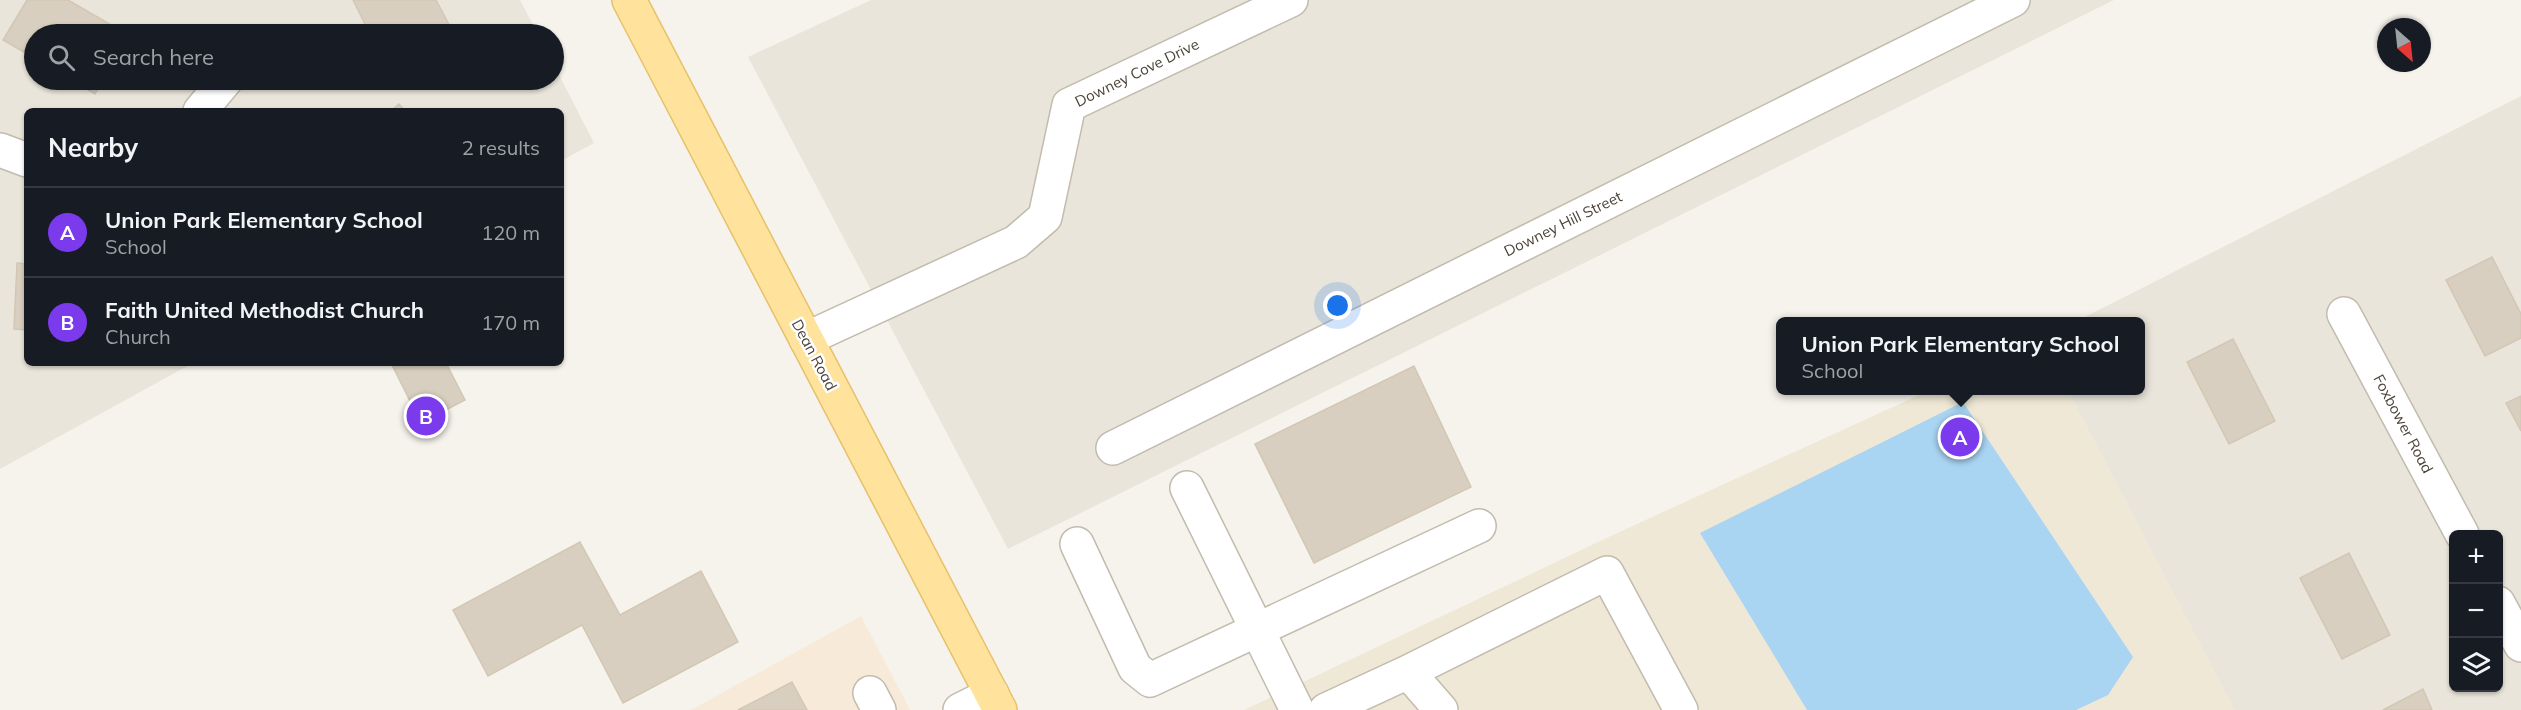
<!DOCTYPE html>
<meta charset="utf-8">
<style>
body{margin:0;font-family:Mulish,sans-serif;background:#20242c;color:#f1f3f6}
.controls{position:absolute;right:18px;bottom:18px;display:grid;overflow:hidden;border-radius:9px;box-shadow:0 2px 4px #0004}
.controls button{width:54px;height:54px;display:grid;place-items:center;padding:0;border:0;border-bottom:2px solid #363941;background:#171b24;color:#f1f3f6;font:30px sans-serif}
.compass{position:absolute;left:2377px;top:18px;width:54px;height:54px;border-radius:50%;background:#171b24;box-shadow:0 2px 4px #0004;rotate:153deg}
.you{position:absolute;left:1338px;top:306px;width:21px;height:21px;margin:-15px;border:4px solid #fff;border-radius:50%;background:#1a73e8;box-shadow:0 0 0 9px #1a73e833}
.badge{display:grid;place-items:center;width:39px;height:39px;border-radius:50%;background:#7c3aed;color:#fff;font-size:20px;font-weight:700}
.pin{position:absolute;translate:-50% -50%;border:3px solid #fff;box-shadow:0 2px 6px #0006}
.popup{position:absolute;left:1776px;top:317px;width:369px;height:78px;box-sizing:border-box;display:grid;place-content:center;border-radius:9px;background:#171b24;filter:drop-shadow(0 2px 4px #0005);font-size:20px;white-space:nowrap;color:#9ea1a6}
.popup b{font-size:22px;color:#f1f3f6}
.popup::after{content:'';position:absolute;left:50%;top:100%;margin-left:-12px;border:12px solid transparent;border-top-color:#171b24}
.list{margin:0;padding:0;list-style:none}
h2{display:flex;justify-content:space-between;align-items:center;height:78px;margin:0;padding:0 24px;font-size:26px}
h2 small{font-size:20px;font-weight:400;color:#9ea1a6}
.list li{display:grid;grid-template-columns:39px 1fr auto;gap:18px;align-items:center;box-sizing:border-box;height:90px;padding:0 24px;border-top:2px solid #363941}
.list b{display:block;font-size:22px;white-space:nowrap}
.list p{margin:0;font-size:20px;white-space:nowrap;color:#9ea1a6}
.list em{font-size:20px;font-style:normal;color:#9ea1a6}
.icon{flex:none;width:33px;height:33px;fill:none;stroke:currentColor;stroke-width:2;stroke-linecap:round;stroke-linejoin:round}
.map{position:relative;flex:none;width:2521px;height:710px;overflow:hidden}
.search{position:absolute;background:#171b24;box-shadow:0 2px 4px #0004;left:24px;top:24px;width:540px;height:66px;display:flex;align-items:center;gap:15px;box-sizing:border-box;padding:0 21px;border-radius:33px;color:#9ea1a6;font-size:22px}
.panel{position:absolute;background:#171b24;box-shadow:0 2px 4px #0004;left:24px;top:108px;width:540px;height:258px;border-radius:9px}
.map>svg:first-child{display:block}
.residential{fill:#eae5da;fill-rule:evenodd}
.commercial{fill:#f7ead8}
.education{fill:#efe8d6}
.water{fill:#a9d4f2}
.building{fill:#d8cfc1;stroke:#d3c7b4;stroke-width:1.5}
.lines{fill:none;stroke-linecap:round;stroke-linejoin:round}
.minor-casing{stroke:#c2bbae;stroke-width:36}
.major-casing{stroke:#e6c16a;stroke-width:36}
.minor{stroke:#fff;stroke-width:33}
.major{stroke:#ffe39c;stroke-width:33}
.labels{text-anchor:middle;stroke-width:5;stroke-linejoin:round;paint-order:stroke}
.street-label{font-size:15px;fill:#4b4439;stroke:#fff}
</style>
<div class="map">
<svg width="2521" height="710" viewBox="0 0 2521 710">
<rect width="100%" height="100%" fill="#f6f3ec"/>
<path class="residential" d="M0 0H520L538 34H34V80H554V65L594 143 561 161V111H27V363H193L0 469Z
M871 0H2114L1008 549 748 57Z
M2521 96V710H2234L2068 391 2140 390V322L2077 321ZM2454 534H2498V688H2454Z"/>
<path class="commercial" d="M861 616 910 710H691Z"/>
<path class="education" d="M1930 390 2068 391 2234 710H1244L1615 534Z"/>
<path class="water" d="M1963 402 2133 657 2108 695 2076 710H1807L1700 533Z"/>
<path class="building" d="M27 0H68L127 34H34V58L3 40Z
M353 0H436L454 34H370Z
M71 80H103L95 94Z
M399 104 405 111H391Z
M2492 257 2521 314V338L2485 356 2446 280Z
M17 263 27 264V330L14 329Z
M2233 339 2275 421 2229 444 2187 362Z
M391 363H446L465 400 421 423Z
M1414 366 1471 487 1314 563 1255 444Z
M2521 396V431L2506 403Z
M580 542 620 615 701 571 738 642 623 703 582 625 488 676 453 610Z
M2349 553 2390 635 2342 659 2300 578Z
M792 682 807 710H738Z
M2423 689 2432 710H2383Z"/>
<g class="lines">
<defs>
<path id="minor" d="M200 111 226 80
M0 150 27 160
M2344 314 2462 534
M806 339 1016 242 1045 217 1069 105 1291 0
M1113 448 2013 0
M1187 488 1297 710
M1077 544 1135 668 1150 680 1479 526
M2498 603 2521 645
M1408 672 1607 573 1681 710
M870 693 879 710
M960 710 992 694
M1326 710 1408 672 1441 710"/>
<path id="major" d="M629 0 1000 710"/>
</defs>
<use href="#minor" class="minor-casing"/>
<use href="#major" class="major-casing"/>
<use href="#minor" class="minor"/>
<use href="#major" class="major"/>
</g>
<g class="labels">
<g class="street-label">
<text transform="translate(1137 73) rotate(-26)" y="5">Downey Cove Drive</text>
<text transform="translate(1563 224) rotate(-26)" y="5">Downey Hill Street</text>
<text transform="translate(814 355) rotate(62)" y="5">Dean Road</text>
<text transform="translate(2403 424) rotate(62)" y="5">Foxbower Road</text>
</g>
</g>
</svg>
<div class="controls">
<button>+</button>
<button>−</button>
<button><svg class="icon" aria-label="layers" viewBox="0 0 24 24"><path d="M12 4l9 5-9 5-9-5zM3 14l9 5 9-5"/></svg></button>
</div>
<svg class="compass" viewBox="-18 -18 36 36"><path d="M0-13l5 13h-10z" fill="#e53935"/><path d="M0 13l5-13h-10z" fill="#9ea1a6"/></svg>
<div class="you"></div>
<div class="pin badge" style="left:1960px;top:437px">A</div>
<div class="popup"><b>Union Park Elementary School</b>School</div>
<div class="pin badge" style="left:426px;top:416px">B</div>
<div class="search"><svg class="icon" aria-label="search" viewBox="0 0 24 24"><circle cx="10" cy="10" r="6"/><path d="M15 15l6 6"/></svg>Search here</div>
<section class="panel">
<h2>Nearby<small>2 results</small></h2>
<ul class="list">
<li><span class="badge">A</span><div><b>Union Park Elementary School</b><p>School</p></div><em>120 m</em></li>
<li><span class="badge">B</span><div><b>Faith United Methodist Church</b><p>Church</p></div><em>170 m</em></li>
</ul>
</section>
</div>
